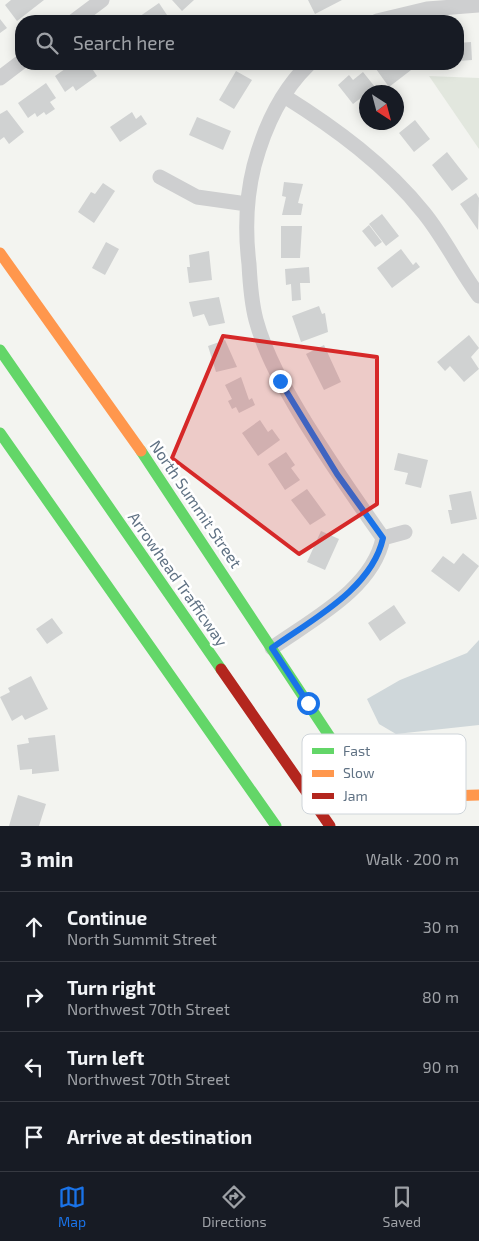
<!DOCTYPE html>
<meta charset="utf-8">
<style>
body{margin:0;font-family:"Exo 2",sans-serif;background:#20242c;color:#f1f3f6}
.compass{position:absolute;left:359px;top:85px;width:45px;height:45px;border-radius:50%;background:#171b24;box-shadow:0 2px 12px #0003;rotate:144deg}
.stop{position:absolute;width:15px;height:15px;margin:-11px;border:4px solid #1a73e8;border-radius:50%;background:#fff}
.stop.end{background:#1a73e8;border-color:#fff;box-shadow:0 1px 5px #0008}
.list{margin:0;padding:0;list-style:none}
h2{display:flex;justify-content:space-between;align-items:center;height:65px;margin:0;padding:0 20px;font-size:21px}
h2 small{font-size:16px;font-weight:400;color:#9ea1a6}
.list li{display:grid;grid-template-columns:32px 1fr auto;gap:15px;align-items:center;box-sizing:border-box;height:70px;padding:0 20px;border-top:1px solid #363941}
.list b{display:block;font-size:19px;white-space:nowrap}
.list p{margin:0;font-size:16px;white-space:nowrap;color:#9ea1a6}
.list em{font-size:16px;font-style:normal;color:#9ea1a6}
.icon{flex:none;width:28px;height:28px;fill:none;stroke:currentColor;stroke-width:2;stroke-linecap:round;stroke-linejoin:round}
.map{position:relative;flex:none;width:479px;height:826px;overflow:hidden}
.search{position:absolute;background:#171b24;box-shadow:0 2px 12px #0003;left:15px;right:15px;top:15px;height:55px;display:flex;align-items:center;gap:12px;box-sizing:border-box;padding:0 18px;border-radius:20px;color:#9ea1a6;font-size:19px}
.sheet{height:345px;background:#171b24}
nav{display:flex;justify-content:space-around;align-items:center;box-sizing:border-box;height:70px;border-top:1px solid #363941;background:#171b24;font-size:14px;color:#9ea1a6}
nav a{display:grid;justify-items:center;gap:2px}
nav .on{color:#1a73e8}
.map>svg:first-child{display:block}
.green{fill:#e2e7de}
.water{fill:#cfd7da}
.building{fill:#d0d2d2}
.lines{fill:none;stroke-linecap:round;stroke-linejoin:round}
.street{stroke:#cecfd0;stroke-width:15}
.fast{stroke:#63d668;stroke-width:11}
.slow{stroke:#ff974d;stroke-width:11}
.jam{stroke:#b3261e;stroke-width:11}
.route{stroke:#1a73e8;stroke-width:6}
.marked{fill:#d62828;fill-opacity:0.2;stroke:#d62828;stroke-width:4;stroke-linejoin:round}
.labels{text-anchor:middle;stroke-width:5;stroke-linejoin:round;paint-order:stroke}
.street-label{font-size:16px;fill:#607284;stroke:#fff}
.key{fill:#fff;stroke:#cfd5da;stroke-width:1}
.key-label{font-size:14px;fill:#607284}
</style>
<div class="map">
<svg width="479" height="826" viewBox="0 0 479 826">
<rect width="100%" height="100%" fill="#f3f4f0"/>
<path class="green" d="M429 76 479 78V149Z"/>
<path class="water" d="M479 640V725L396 734 379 724 367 699 400 680 467 653Z"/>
<path class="building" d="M11 0H44L17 21 5 5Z
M172 0H194L182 11Z
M308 0H342L315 14Z
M159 3 169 18 164 21H133Z
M0 19 7 28 0 33Z
M471 42 472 60 458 61V43Z
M72 64H89L97 76 76 91 73 86 65 92 55 76Z
M382 64H412L415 67 389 87 376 69Z
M236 71 252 80 234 109 219 100Z
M363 72 375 87 353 104 338 85 349 75 353 80Z
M46 83 56 98 50 102 55 109 46 115 44 112 37 117 35 113 28 118 18 103Z
M7 110 24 132 9 144 4 137 0 140V114Z
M132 112 136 119 141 115 147 124 120 142 110 127Z
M197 117 231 131 223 150 189 135Z
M415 120 430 139 414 152 399 133Z
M447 152 468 179 452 191 432 165Z
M284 182 303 184 298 203 303 204 301 215H282L286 197 282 196Z
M103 183 115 191 94 223 78 212 91 192 95 194Z
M476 193 479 198 478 230 460 204Z
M382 214 399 236 386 246 369 224Z
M369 225 382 242 375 247 362 231Z
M281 226H302L300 258H281Z
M106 242 119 249 105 275 92 268Z
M401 249 413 265 416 262 420 267 392 288 377 268Z
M209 251 212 280 189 283 187 267H190L189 255Z
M309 267 310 283H300L301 300 292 301 291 284 286 285 285 269Z
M219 297 225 323 209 326 204 314 193 317 189 302Z
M319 306 322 314 325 313 328 332 301 342 292 316Z
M469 335 479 348 471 357 479 369 464 382 450 366 445 371 437 362Z
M225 340 237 367 216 372 208 346Z
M324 345 341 382 324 390 306 354Z
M241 377 249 400 252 398 255 405 239 413 236 407 232 409 228 401 232 399 225 385Z
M260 420 268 432 272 429 280 440 258 456 242 433Z
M286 452 295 465 291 468 300 480 285 490 268 464Z
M398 453 428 460 421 488 405 484 408 473 394 470Z
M307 489 326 515 310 525 291 500Z
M471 491 477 519 451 524 448 510H452L449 495Z
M321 531 339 539 325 570 307 562Z
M463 553 479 566 459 592 431 571 443 556 454 564Z
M394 605 406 623 380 641 368 623Z
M52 618 63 633 47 644 36 629Z
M31 676 48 709 25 720 22 715 12 721 0 697 10 692 8 688Z
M55 735 59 771 32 774V769L20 770 17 745 29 743 28 738Z
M18 795 46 804 39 826H9Z"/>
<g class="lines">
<path class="street" d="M74 21 102 0
M377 21 427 9 479 5
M0 78 21 62
M284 96C335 128 386 165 424 213 445 239 459 269 479 296
M160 177 197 197 247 204
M383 538 405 532
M272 648C311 620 373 589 383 538 356 500 330 462 305 422 286 390 266 357 256 320 251 301 250 283 249 264 245 231 246 198 254 166 264 128 281 91 309 64"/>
<path class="fast" d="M0 350 221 669
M0 433 276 826
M141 451 332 740"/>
<path class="slow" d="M0 253 141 451
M332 740C339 750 350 759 359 767 399 799 431 796 479 795"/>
<path class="jam" d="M221 669 330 826"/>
</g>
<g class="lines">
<path class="route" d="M280 381 337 474 383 538C372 589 311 620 272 648L308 703"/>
</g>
<path class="marked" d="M223 336 377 357V504L299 554 172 458Z"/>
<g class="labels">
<g class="street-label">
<text transform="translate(196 504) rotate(56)" y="6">North Summit Street</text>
<text transform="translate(178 579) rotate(55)" y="6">Arrowhead Trafficway</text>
</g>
</g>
<rect x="302" y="734" width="164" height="80" rx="8" class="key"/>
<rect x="312" y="748" width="22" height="6" fill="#63d668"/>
<rect x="312" y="770" width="22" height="7" fill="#ff974d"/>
<rect x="312" y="793" width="22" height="6" fill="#b3261e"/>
<g class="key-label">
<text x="343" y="756">Fast</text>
<text x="343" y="778">Slow</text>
<text x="343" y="801">Jam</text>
</g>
</svg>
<svg class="compass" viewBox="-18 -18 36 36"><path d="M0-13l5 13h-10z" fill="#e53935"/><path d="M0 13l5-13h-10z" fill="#9ea1a6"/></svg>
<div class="stop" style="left:308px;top:703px"></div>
<div class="stop end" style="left:280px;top:381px"></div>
<div class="search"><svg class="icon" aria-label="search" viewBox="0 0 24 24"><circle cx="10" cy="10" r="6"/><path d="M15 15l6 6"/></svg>Search here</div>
</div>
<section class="sheet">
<h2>3 min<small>Walk · 200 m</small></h2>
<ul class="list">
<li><svg class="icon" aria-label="ahead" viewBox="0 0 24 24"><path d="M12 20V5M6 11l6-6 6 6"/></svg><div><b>Continue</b><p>North Summit Street</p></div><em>30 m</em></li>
<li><svg class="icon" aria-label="right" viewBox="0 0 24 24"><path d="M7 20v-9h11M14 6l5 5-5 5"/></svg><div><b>Turn right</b><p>Northwest 70th Street</p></div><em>80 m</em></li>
<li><svg class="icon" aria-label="left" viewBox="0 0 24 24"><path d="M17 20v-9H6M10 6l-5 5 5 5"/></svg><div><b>Turn left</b><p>Northwest 70th Street</p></div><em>90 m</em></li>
<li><svg class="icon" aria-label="arrive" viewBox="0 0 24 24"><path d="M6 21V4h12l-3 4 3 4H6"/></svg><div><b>Arrive at destination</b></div></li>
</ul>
</section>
<nav>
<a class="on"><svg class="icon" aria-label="map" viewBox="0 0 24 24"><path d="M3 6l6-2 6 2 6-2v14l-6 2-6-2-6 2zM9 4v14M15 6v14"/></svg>Map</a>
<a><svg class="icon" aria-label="directions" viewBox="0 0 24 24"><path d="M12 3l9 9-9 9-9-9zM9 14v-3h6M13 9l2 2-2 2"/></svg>Directions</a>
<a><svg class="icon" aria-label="saved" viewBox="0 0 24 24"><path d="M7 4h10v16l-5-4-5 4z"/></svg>Saved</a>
</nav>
